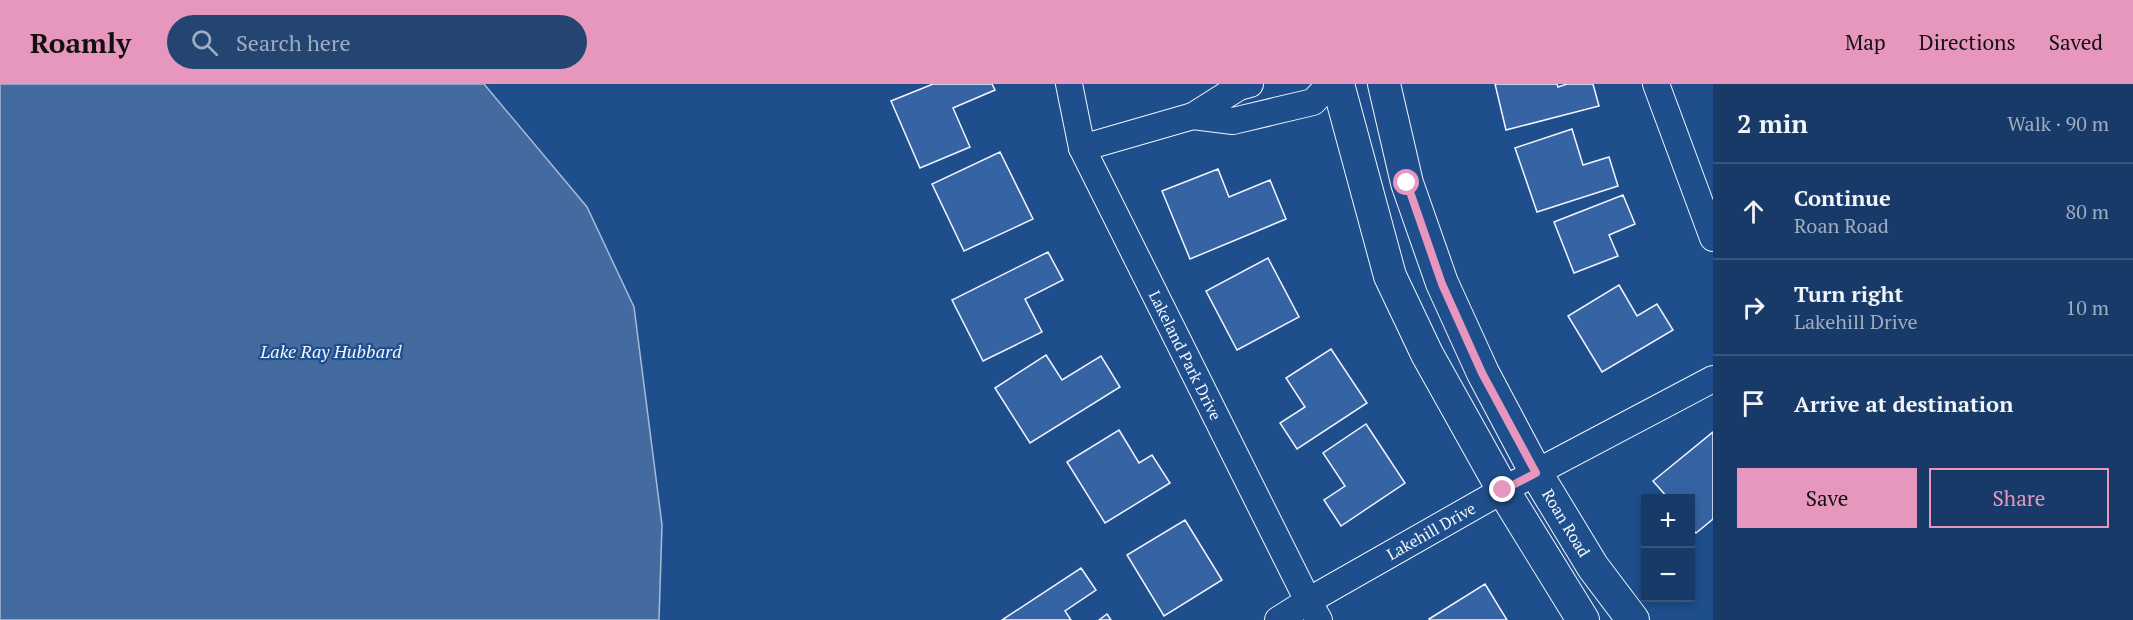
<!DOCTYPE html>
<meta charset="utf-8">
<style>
body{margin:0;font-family:"PT Serif",serif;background:#244571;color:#f1f3f6}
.controls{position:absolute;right:18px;bottom:18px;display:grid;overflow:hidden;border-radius:0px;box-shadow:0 3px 9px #0003}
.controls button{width:54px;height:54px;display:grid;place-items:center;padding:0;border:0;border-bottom:2px solid #36547d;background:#173a69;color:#f1f3f6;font:30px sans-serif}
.stop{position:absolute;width:18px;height:18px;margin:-14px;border:4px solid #e797bd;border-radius:50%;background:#fff}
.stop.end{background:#e797bd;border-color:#fff;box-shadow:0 2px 6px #0008}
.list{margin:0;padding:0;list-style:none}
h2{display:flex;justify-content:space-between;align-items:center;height:78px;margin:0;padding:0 24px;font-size:26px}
h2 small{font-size:20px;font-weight:400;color:#9eadc0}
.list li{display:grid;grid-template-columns:39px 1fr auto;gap:18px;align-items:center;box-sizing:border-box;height:96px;padding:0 24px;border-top:2px solid #36547d}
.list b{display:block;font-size:22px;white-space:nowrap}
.list p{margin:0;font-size:20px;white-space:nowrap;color:#9eadc0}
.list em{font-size:20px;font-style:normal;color:#9eadc0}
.actions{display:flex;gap:12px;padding:18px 24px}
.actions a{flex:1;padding:14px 0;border:2px solid #e797bd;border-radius:0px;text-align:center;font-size:21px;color:#e797bd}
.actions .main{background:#e797bd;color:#111}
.icon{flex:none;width:33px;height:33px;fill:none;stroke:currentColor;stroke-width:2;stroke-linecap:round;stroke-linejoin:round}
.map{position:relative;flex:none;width:1713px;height:536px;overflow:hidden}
header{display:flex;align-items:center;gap:36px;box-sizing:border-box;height:84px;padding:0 30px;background:#e797bd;color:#111}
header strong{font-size:28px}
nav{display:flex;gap:33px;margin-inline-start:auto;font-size:21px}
.search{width:420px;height:54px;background:#244571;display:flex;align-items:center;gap:15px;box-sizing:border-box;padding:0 21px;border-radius:33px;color:#9eadc0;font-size:22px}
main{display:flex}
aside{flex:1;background:#173a69}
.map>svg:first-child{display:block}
.water{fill:#446ba0;stroke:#a8bbd7;stroke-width:1.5}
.building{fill:#3563a3;stroke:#f2f6ff;stroke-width:1.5}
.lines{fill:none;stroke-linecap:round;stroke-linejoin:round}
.minor-casing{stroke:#f2f6ff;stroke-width:28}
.tertiary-casing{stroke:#f2f6ff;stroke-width:34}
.minor{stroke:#1f4e8c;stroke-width:26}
.tertiary{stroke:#1f4e8c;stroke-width:32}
.route{stroke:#e797bd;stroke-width:8}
.labels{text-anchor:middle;stroke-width:4.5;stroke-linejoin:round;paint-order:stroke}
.street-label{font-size:16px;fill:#f2f6ff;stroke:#1f4e8c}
.water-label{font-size:18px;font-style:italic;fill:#f2f6ff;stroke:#1f4e8c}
</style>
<header>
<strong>Roamly</strong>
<div class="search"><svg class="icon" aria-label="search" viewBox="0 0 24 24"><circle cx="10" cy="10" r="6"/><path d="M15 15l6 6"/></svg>Search here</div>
<nav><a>Map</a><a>Directions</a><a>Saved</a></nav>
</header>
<main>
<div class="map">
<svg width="1713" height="536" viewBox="0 0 1713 536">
<rect width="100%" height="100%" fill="#1f4e8c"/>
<path class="water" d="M0 0H484L587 123 634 223 662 441 659 536H0Z"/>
<path class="building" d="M933 0H992L995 6 953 24 970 63 920 84 891 17Z
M1495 0H1557L1558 3 1567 0H1593L1599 22 1506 46Z
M1572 45 1583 81 1609 73 1618 102 1537 128 1515 64Z
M1000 68 1033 135 964 167 932 100Z
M1218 85 1229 113 1270 96 1286 135 1190 175 1162 107Z
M1623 111 1635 140 1609 151 1618 172 1574 189 1554 138Z
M1048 168 1063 196 1025 215 1042 248 983 277 952 216Z
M1268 174 1299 233 1237 266 1206 207Z
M1619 201 1637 232 1657 220 1673 246 1602 288 1568 232Z
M1331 265 1367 319 1297 365 1280 339 1305 323 1286 294Z
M1046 271 1062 296 1101 272 1120 303 1030 359 995 304Z
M1366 340 1405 399 1341 442 1324 416 1345 402 1323 369Z
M1119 346 1139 379 1152 371 1170 399 1105 439 1067 378Z
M1713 348V435L1696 449 1690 443V414H1668L1653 397Z
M1185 436 1222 496 1164 532 1127 471Z
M1081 484 1096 506 1065 527 1071 536H1002Z
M1485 500 1507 536H1430L1429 535Z
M1107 530 1111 536H1099Z"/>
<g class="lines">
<defs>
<g id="minor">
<path id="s1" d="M1069 0 1082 64 1308 517 1319 536"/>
<path d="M1250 0 1239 3 1193 32 1233 37 1313 18 1330 0"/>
<path d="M1656 0 1713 154"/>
<path d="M1082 64 1193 32"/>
<path id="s2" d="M1278 536 1308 517 1503 406 1713 295"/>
</g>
<g id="tertiary">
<path d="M1338 0 1390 192 1427 270 1503 406 1583 536"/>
<path id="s3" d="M1384 0 1407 99 1442 199 1483 289 1536 389 1593 483 1633 536"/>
</g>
</defs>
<use href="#minor" class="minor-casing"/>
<use href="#tertiary" class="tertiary-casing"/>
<use href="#minor" class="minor"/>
<use href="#tertiary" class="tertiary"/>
</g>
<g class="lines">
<path class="route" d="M1407 99 1442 200 1482 289 1536 389 1503 406"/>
</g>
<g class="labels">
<g class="street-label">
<text dy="6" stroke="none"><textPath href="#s1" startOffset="297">Lakeland Park Drive</textPath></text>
<text dy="6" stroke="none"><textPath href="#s3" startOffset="478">Roan Road</textPath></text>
<text dy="6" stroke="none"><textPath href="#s2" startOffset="177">Lakehill Drive</textPath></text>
</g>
<g class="water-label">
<text x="331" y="274">Lake Ray Hubbard</text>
</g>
</g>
</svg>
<div class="controls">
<button>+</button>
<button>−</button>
</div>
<div class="stop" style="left:1407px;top:99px"></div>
<div class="stop end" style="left:1503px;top:406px"></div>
</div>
<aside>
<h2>2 min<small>Walk · 90 m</small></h2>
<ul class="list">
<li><svg class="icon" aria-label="ahead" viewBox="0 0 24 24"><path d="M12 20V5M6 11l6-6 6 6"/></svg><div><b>Continue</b><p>Roan Road</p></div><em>80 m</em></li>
<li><svg class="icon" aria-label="right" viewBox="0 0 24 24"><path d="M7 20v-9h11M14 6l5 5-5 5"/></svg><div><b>Turn right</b><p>Lakehill Drive</p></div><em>10 m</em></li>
<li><svg class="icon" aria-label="arrive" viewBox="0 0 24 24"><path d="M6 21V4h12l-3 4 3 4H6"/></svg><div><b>Arrive at destination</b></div></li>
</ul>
<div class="actions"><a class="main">Save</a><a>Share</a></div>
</aside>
</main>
